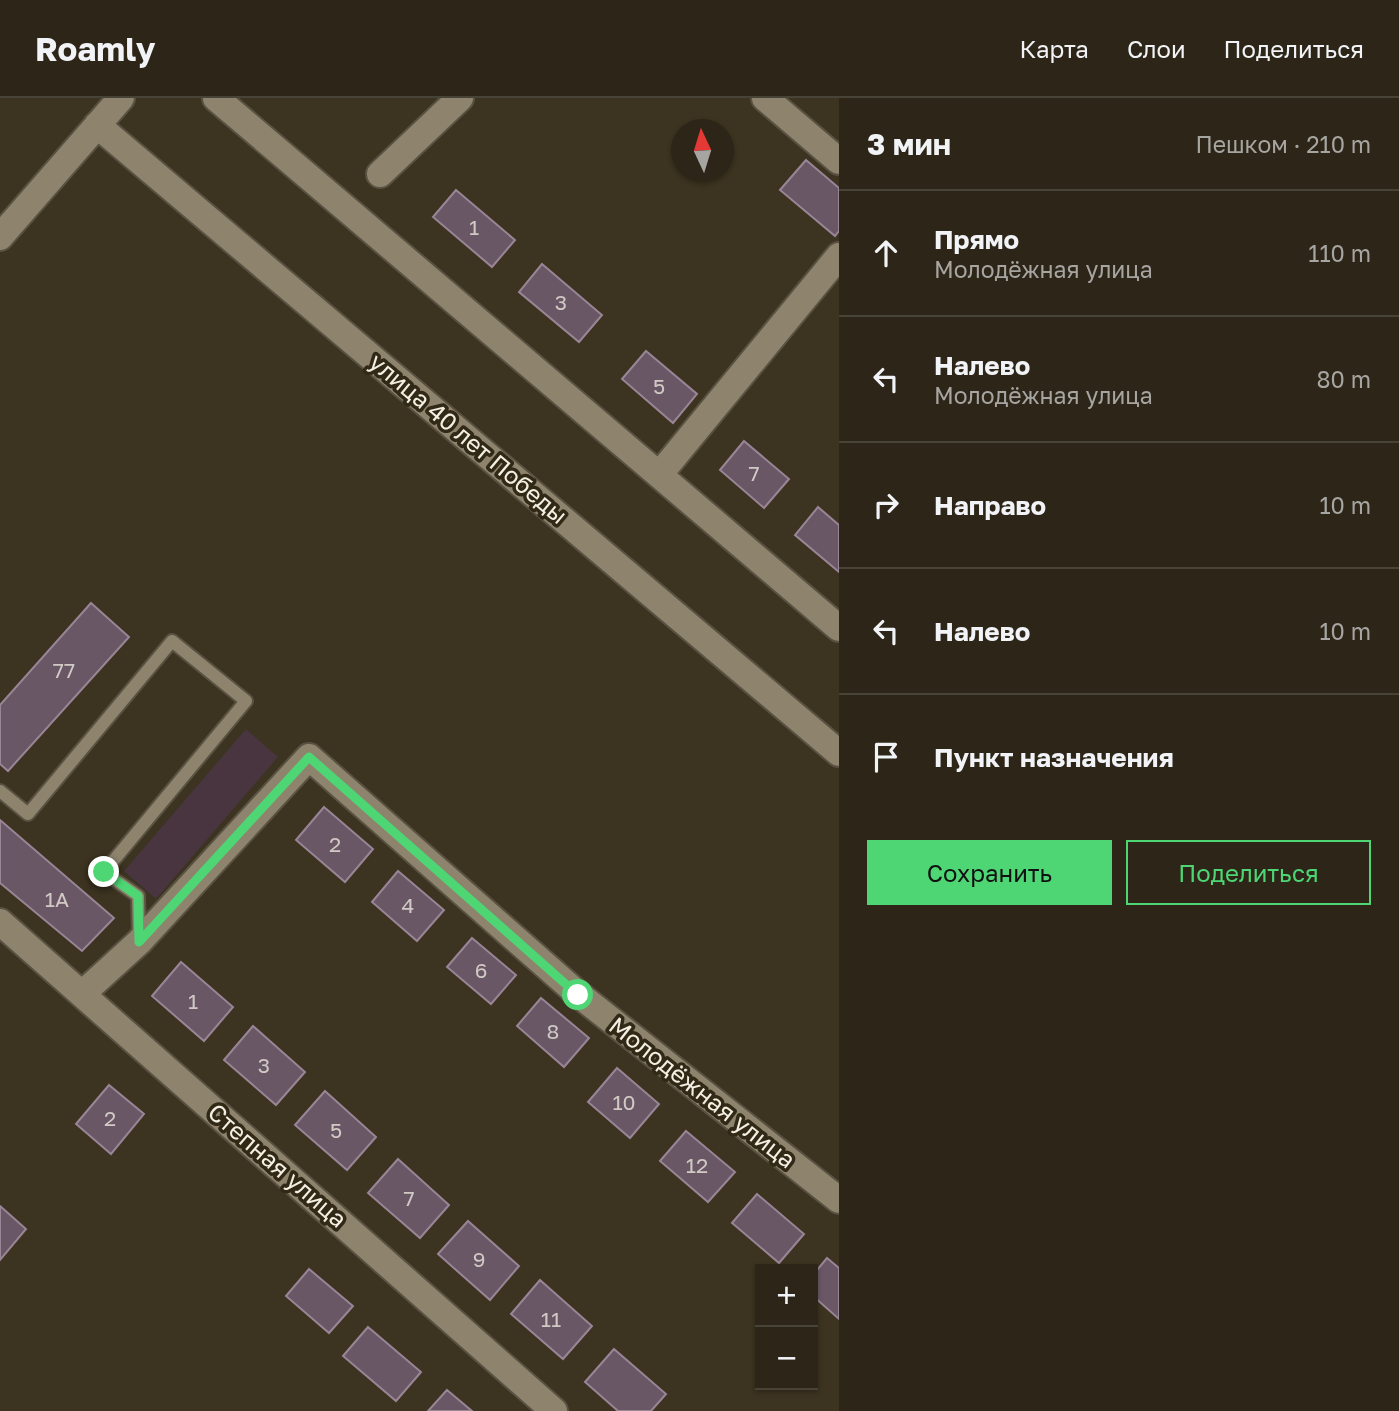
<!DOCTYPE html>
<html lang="ru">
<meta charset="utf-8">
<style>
body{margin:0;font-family:"Golos Text",sans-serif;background:#352e21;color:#f1f3f6}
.controls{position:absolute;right:21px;bottom:21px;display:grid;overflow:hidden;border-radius:0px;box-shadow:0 2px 5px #0004}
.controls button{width:63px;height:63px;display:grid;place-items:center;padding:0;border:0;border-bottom:2px solid #484337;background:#2d2618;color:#f1f3f6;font:35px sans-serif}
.compass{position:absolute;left:671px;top:21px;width:63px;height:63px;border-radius:50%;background:#2d2618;box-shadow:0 2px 5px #0004;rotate:356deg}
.stop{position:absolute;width:21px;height:21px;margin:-16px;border:5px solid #4ed675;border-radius:50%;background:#fff}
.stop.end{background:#4ed675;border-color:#fff;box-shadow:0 2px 7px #0008}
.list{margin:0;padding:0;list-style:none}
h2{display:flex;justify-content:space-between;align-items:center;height:91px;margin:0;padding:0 28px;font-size:30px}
h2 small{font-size:23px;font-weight:400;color:#a7a5a2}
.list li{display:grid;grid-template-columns:46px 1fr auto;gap:21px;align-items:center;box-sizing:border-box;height:126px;padding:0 28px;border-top:2px solid #484337}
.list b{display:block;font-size:26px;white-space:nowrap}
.list p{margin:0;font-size:23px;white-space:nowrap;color:#a7a5a2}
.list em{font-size:23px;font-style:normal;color:#a7a5a2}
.actions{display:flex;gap:14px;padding:21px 28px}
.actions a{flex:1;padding:16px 0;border:2px solid #4ed675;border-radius:0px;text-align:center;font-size:24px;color:#4ed675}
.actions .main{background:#4ed675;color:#111}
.icon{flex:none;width:38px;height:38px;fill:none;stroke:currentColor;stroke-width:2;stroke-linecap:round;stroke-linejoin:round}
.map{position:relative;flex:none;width:839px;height:1313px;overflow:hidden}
header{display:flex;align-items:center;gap:42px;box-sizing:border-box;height:98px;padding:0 35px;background:#2d2618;border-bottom:2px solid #484337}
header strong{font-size:33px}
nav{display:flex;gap:38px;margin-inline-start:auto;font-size:24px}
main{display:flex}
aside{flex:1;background:#2d2618}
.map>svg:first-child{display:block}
.industrial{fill:#48353f}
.building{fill:#695766;stroke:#998596;stroke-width:2}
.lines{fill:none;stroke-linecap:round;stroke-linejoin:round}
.lane-casing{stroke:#595141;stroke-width:16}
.street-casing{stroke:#595141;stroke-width:30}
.lane{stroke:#8e846e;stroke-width:12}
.street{stroke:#8e846e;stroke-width:26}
.route{stroke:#4ed675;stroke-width:9}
.labels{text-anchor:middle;stroke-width:7;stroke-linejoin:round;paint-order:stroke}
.number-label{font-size:21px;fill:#d1c9c4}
.street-label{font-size:24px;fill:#f4efe3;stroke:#312916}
</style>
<header>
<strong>Roamly</strong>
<nav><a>Карта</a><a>Слои</a><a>Поделиться</a></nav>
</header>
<main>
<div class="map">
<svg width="839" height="1313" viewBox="0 0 839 1313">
<rect width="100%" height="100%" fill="#3c3320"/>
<path class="industrial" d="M246 631 278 659 156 801 124 773Z"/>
<path class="building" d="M806 62 839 90V133L835 138 780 92Z
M456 92 515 142 492 169 433 119Z
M542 166 602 217 579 244 519 194Z
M646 253 697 296 673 325 622 281Z
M744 343 789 381 764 410 720 372Z
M818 409 839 427V474L795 437Z
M91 505 129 539 8 673 0 666V607Z
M324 709 373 751 345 784 296 742Z
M0 722 114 820 82 853 0 785Z
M398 773 444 812 417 843 372 804Z
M472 840 516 877 491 906 447 869Z
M181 864 233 909 204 943 152 898Z
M541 900 589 940 564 969 517 928Z
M253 928 305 974 276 1007 224 962Z
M617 970 659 1006 630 1040 588 1004Z
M109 987 144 1016 111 1056 76 1026Z
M325 993 376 1039 347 1072 295 1027Z
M686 1033 735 1074 708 1104 660 1063Z
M398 1061 449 1107 420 1140 368 1095Z
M757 1096 804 1136 779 1165 732 1125Z
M0 1108 26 1131 0 1162Z
M468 1123 519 1168 490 1202 438 1156Z
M827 1160 839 1170V1221L813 1198V1177Z
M309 1171 353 1208 329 1235 286 1198Z
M540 1182 592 1228 563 1261 511 1216Z
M368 1229 421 1274 396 1303 343 1258Z
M614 1251 666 1296 651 1313H618L585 1284Z
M447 1292 472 1313H428Z"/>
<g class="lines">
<defs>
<path id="lane" d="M0 693 28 716 172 543 246 603 104 774 138 798 139 839"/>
<path id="street" d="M216 0 839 530
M765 0 839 63
M97 27 839 655
M380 76 460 0
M0 139 121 0
M659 377 839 158
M0 824 554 1313
M82 896 139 844 309 659 578 896 839 1102"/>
</defs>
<use href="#lane" class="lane-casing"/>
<use href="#street" class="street-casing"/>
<use href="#lane" class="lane"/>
<use href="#street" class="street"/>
</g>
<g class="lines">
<path class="route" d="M104 774 138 798 139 844 309 659 578 897"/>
</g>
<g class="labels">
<g class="number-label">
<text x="474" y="137">1</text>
<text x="561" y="212">3</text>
<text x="659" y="296">5</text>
<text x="754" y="383">7</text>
<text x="64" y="580">77</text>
<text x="335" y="754">2</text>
<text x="57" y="809">1А</text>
<text x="408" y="815">4</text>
<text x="481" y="880">6</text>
<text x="193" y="911">1</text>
<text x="553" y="941">8</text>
<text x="264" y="975">3</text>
<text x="624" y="1012">10</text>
<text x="110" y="1028">2</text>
<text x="336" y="1040">5</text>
<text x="697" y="1075">12</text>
<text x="409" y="1108">7</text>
<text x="479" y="1169">9</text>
<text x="551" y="1229">11</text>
</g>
<g class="street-label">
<text transform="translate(468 341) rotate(40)" y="8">улица 40 лет Победы</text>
<text transform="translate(702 995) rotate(38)" y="8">Молодёжная улица</text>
<text transform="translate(277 1068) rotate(41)" y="8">Степная улица</text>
</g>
</g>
</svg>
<div class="controls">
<button>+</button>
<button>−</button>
</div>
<svg class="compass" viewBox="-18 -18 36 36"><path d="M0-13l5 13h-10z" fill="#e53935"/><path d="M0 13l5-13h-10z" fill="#a7a5a2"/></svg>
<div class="stop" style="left:578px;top:897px"></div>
<div class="stop end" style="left:104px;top:774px"></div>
</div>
<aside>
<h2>3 мин<small>Пешком · 210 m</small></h2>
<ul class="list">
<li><svg class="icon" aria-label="ahead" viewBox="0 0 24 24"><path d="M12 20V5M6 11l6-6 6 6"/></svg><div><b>Прямо</b><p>Молодёжная улица</p></div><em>110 m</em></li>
<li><svg class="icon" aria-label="left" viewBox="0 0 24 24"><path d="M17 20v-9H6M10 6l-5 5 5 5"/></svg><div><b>Налево</b><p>Молодёжная улица</p></div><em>80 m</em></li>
<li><svg class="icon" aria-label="right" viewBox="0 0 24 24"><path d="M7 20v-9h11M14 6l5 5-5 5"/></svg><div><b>Направо</b></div><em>10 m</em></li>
<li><svg class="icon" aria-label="left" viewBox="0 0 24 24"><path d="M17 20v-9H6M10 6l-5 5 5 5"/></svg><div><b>Налево</b></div><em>10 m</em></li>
<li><svg class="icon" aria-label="arrive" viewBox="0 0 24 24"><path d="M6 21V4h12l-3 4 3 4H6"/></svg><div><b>Пункт назначения</b></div></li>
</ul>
<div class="actions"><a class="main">Сохранить</a><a>Поделиться</a></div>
</aside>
</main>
